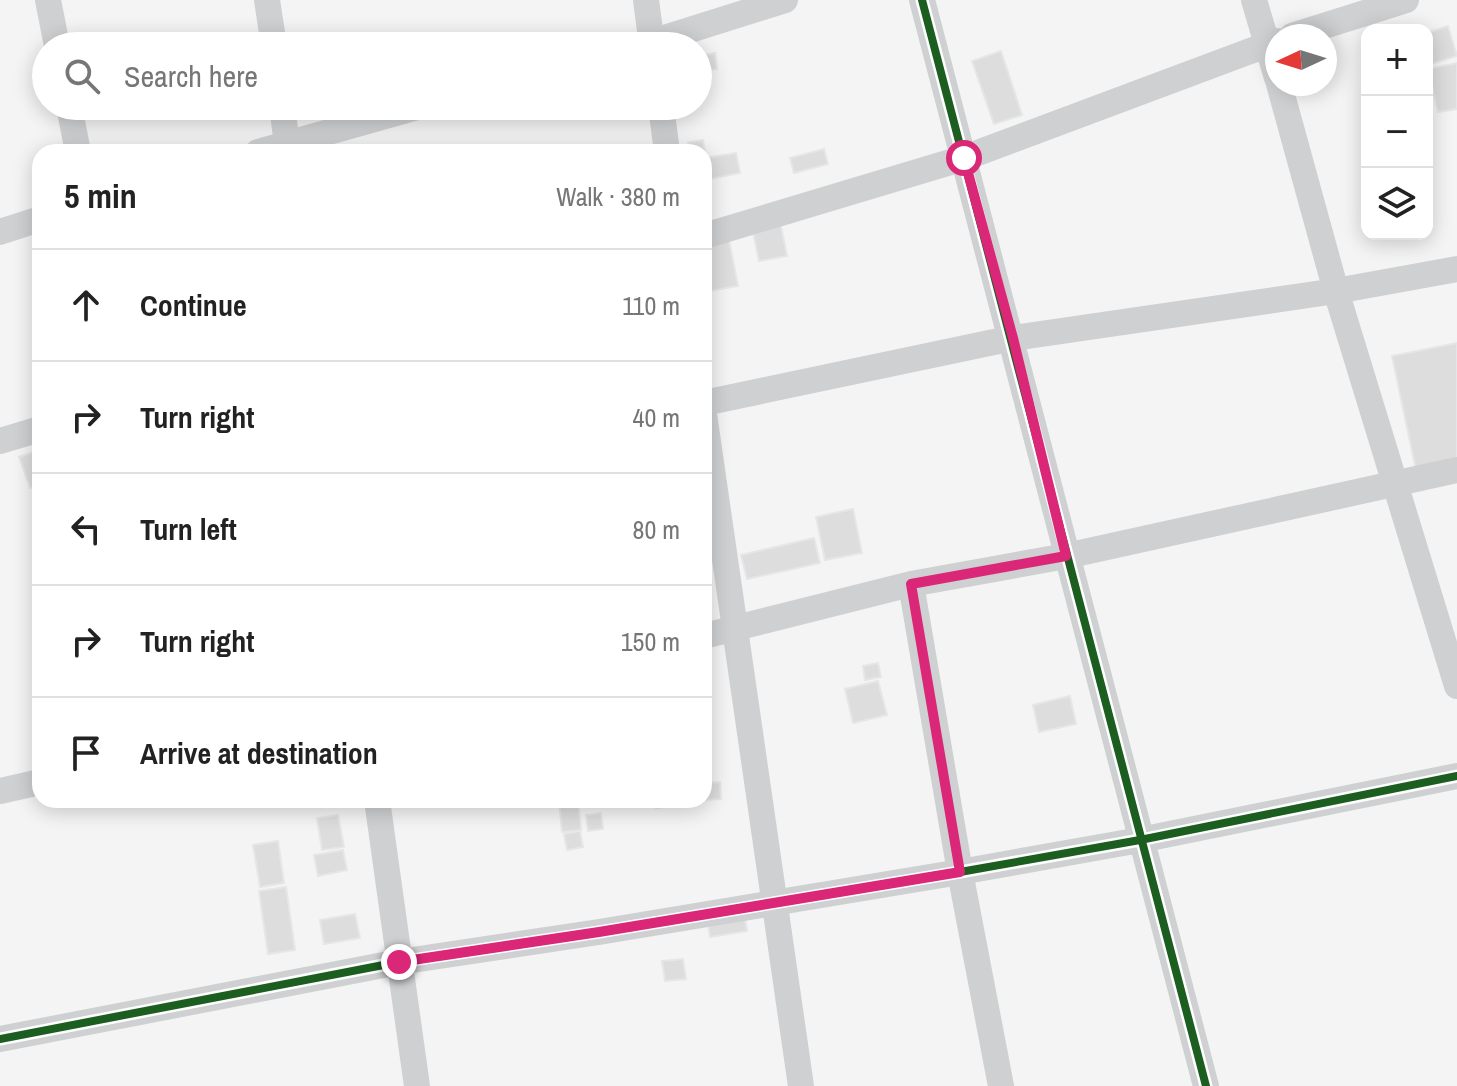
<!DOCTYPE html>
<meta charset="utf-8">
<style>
body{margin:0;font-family:"Archivo Narrow",sans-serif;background:#f6f6f6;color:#222}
.controls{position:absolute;right:24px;top:24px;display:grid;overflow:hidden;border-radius:16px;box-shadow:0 4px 20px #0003}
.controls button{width:72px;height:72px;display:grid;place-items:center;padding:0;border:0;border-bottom:2px solid #e0e0e0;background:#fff;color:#222;font:40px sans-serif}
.compass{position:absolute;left:1265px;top:24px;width:72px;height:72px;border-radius:50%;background:#fff;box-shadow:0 4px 20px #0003;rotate:266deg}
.stop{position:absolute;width:24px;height:24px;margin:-18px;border:6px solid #db2777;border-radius:50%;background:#fff}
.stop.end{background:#db2777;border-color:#fff;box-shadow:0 2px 8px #0008}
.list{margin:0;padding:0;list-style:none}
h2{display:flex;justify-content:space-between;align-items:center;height:104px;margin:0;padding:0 32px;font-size:34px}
h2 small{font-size:26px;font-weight:400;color:#767676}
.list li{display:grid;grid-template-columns:52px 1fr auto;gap:24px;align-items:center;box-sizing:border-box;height:112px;padding:0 32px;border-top:2px solid #e0e0e0}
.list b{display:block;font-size:30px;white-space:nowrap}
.list em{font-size:26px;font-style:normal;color:#767676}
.icon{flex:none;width:44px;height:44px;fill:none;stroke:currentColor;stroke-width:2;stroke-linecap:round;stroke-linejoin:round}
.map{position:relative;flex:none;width:1457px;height:1086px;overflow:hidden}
.search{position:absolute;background:#fff;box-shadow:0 4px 20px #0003;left:32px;top:32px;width:680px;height:88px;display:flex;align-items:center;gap:20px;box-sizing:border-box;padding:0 28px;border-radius:44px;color:#767676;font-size:30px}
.panel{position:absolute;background:#fff;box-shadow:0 4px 20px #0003;left:32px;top:144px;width:680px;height:664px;border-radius:24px}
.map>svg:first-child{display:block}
.building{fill:#ddddde;stroke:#e5e6e7;stroke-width:2}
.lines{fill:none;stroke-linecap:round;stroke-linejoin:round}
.minor{stroke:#ced0d2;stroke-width:26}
.cycleway-casing{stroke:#fff;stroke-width:13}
.cycleway{stroke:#1b5e20;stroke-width:8}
.route{stroke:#db2777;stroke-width:10}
</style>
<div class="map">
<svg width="1457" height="1086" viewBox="0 0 1457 1086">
<rect width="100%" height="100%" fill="#f4f4f4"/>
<path class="building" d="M1448 26 1457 56 1427 65V33Z
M1001 51 1022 115 994 124 972 61Z
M715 53 717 69 698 72V56Z
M1457 63V109L1438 112 1429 69Z
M703 140 706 158 736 153 740 173 704 180V152H690L688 142Z
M824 149 828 164 794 173 790 158Z
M780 221 787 256 759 261 752 227Z
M729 240 738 286 709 291 704 265V245Z
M1457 343V461L1416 470 1392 356Z
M40 450V484L30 488 19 457Z
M853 509 862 553 825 560 816 517Z
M814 538 820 563 747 579 741 555Z
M878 663 881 677 865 680 863 666Z
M878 681 887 715 853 723 845 689Z
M1070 696 1076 724 1039 732 1033 705Z
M720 782 721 799 700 800H704V783Z
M559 800H578L581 830 562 832Z
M655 800H685V804L656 808Z
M601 813 603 829 588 831 586 815Z
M338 815 344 847 322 850 317 818Z
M580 831 583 847 567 850 564 834Z
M278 841 284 883 260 887 253 845Z
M343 850 347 870 318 876 314 855Z
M286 887 295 950 268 954 259 891Z
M744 912 747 931 710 937 707 917Z
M355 914 360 938 324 944 320 920Z
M683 959 686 979 665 981 662 961Z"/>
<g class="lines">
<path class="minor" d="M48 0 57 46
M267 0 274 46
M646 0 652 46
M922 0 1206 1086
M1254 0 1277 78
M1292 36 1406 0
M639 46 785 0
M1279 84 1336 291 1457 686
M69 106 78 152
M282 106 288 152
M661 106 667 152
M258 152 421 106
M0 232 40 219
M704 236 964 158 1277 41
M704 403 1013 338 1336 291 1457 269
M704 414 801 1086
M0 441 40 429
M911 584 960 872 1001 1086
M704 636 911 584 1066 556 1457 470
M0 791 40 782
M377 800 417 1086
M0 1039 399 962 599 932 960 872 1140 840 1457 776"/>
<defs>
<path id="cycleway" d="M922 0 1206 1086
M0 1039 399 962 599 932 960 872 1140 840 1457 776"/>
</defs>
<use href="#cycleway" class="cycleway-casing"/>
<use href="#cycleway" class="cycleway"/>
</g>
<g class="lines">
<path class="route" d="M399 962 599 932 960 872 911 584 1066 556 1013 338 964 158"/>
</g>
</svg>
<div class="controls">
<button>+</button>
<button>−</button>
<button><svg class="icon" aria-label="layers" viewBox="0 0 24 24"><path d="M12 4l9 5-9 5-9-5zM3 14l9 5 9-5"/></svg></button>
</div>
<svg class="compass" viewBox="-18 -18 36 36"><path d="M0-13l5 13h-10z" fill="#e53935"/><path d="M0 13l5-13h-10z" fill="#767676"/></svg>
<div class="stop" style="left:964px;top:158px"></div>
<div class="stop end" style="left:399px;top:962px"></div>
<div class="search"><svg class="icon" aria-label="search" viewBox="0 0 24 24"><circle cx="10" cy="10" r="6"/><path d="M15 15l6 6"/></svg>Search here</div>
<section class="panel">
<h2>5 min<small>Walk · 380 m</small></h2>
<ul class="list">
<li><svg class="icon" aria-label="ahead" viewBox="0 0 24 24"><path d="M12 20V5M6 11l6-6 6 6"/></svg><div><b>Continue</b></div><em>110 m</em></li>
<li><svg class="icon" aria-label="right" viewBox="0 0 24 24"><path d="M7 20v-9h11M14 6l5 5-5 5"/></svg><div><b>Turn right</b></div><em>40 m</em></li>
<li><svg class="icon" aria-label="left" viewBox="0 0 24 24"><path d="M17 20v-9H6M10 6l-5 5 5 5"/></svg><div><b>Turn left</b></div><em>80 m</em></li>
<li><svg class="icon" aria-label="right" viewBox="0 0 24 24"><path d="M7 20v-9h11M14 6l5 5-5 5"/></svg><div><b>Turn right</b></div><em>150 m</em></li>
<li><svg class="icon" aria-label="arrive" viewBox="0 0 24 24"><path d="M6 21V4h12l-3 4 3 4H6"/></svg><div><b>Arrive at destination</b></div></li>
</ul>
</section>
</div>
